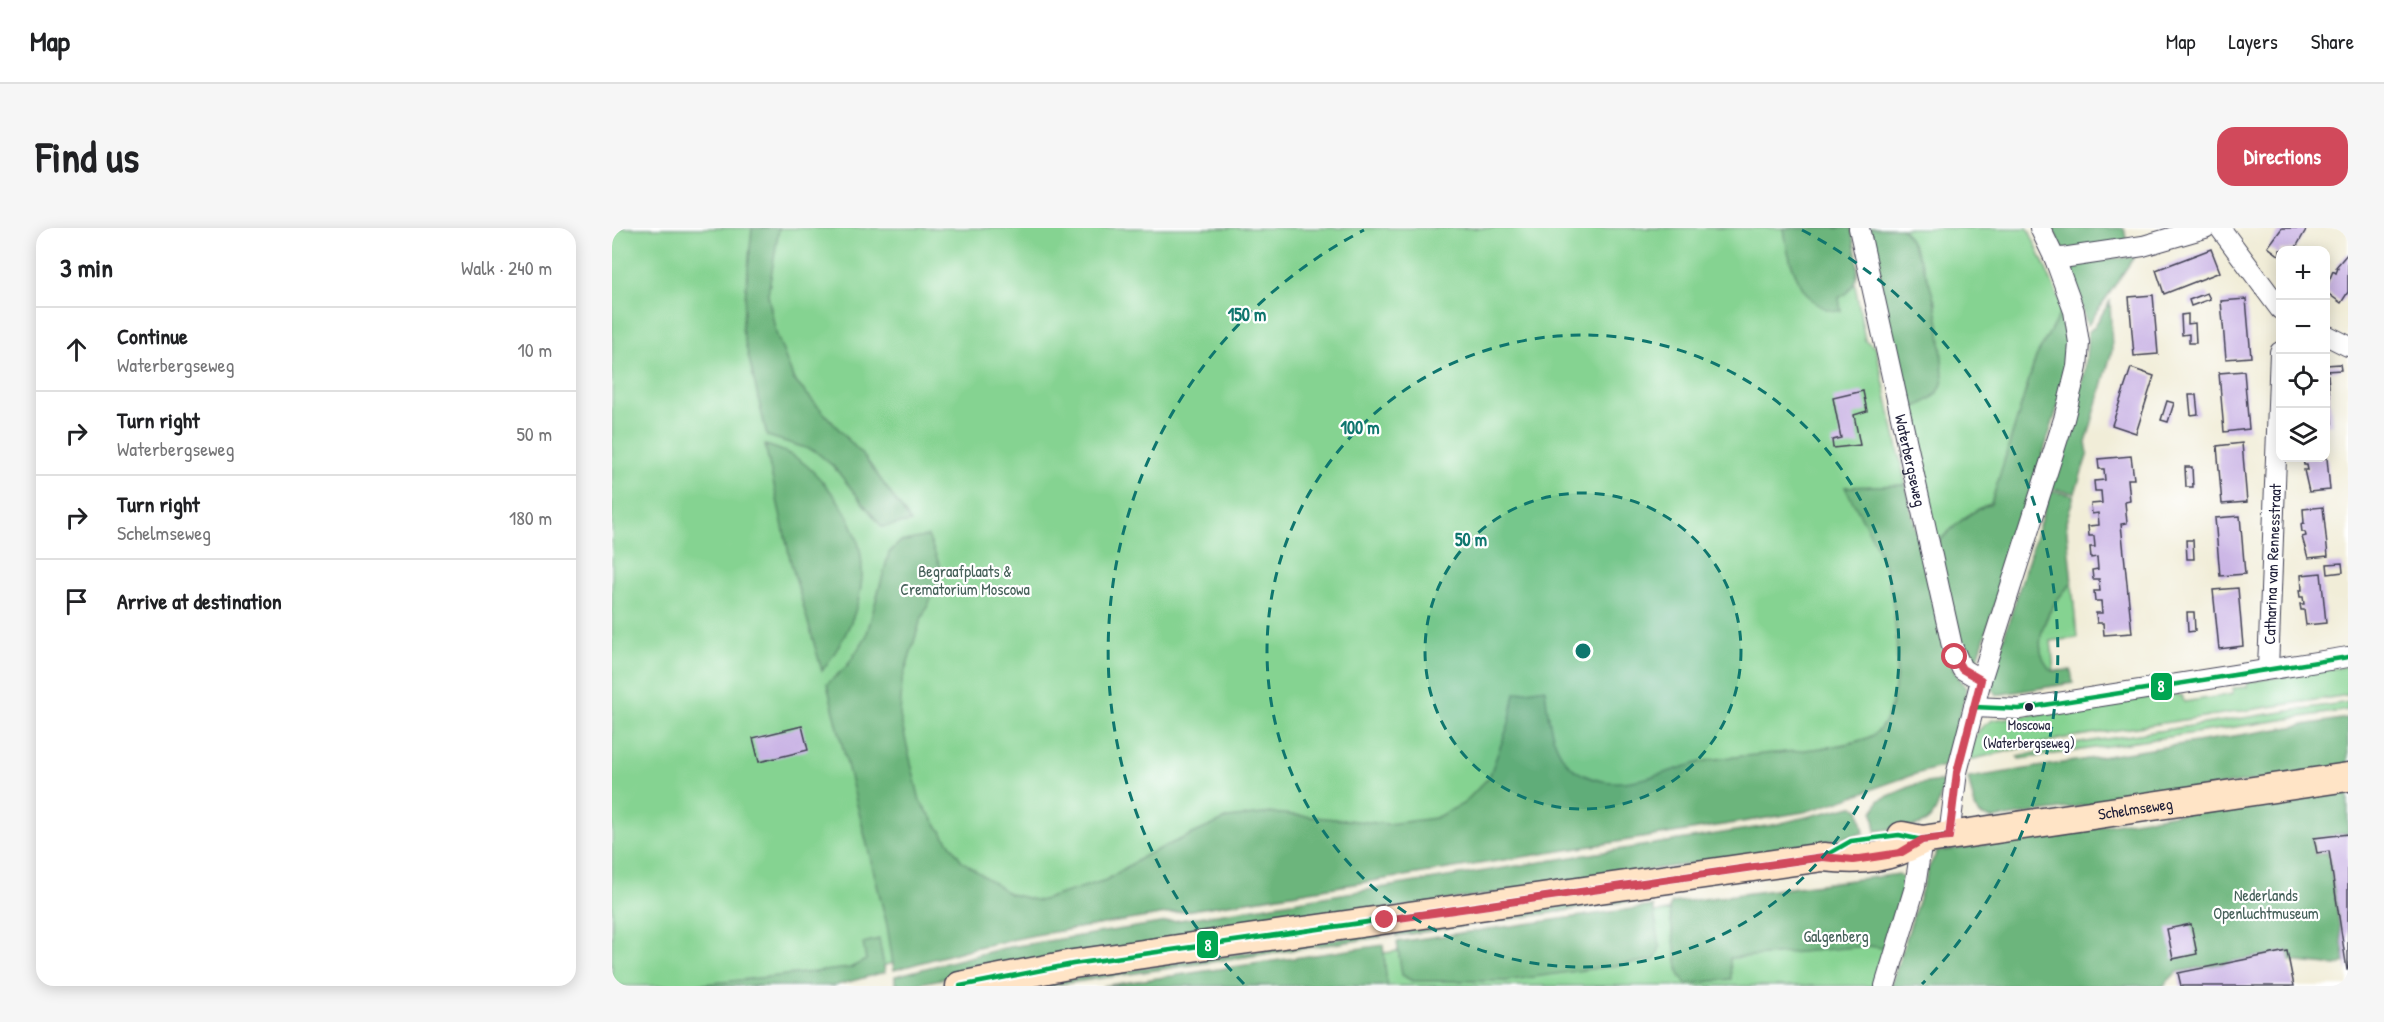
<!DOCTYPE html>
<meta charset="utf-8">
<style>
body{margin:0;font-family:"Patrick Hand",sans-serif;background:#f6f6f6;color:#202124}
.controls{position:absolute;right:18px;top:18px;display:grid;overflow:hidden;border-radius:12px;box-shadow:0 3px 15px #0003}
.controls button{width:54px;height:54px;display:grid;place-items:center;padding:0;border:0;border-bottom:2px solid #e0e0e0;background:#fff;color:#202124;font:30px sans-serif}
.stop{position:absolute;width:18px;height:18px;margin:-14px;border:4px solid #d1495b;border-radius:50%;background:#fff}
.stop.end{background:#d1495b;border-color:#fff;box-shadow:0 2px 6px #0008}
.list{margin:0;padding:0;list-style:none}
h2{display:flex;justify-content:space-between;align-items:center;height:78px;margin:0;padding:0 24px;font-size:26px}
h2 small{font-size:20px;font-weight:400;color:#757577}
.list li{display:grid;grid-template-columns:39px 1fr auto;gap:18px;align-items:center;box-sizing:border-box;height:84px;padding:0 24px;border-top:2px solid #e0e0e0}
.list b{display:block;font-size:22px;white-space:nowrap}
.list p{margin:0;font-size:20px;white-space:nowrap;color:#757577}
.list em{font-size:20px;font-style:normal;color:#757577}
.icon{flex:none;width:33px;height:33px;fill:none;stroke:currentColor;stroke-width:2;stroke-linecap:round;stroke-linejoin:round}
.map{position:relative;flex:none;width:1736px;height:758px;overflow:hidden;border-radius:18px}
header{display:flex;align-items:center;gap:36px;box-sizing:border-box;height:84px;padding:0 30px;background:#fff;border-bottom:2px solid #e0e0e0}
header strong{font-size:28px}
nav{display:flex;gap:33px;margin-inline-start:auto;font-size:21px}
.intro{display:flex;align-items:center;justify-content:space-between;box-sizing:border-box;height:144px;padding:0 36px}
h1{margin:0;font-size:42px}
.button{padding:15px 27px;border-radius:18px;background:#d1495b;color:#fff;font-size:21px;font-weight:700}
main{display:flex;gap:36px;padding:0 36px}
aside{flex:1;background:#fff;border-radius:18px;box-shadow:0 3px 15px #0003}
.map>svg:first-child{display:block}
.green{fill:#85d391;stroke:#547a66;stroke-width:1.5}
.forest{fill:#6cb57b;stroke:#476c5b;stroke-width:1.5}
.building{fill:#cbb5e5}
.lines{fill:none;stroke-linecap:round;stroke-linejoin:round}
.minor-casing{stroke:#414053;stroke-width:22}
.secondary-casing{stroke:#414053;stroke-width:31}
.minor{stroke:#fff;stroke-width:20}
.secondary{stroke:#ffe4c6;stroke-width:28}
.bus-1-casing{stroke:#fff;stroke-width:9}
.bus-1{stroke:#00a651;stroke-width:4.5}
.route{stroke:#d1495b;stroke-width:8}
.ring{fill:none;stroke:#0f766e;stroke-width:3;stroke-dasharray:10 8}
.bus-dot{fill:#22223b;stroke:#fff;stroke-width:2}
.labels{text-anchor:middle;stroke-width:4.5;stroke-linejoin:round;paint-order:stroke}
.bus-label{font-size:14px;fill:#22223b;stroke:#fff}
.street-label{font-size:16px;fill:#22223b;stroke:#fff}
.park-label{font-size:16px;fill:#456059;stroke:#fff}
.centre{fill:#0f766e;stroke:#fff;stroke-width:3}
.ring-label{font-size:18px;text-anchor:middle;font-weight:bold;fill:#0f766e;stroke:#fff;stroke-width:4.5;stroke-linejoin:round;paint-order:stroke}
.line-badge{stroke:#fff;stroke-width:2}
.badge-label{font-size:16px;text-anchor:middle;font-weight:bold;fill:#fff}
</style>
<header>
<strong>Map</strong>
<nav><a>Map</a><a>Layers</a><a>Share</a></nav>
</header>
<div class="intro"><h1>Find us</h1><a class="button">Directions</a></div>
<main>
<aside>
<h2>3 min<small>Walk · 240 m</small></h2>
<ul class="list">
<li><svg class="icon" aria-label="ahead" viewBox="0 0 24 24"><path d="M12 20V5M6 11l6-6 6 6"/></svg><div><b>Continue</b><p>Waterbergseweg</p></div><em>10 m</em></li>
<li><svg class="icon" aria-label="right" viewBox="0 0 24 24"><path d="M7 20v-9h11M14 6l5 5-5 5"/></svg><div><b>Turn right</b><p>Waterbergseweg</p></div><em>50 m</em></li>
<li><svg class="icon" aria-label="right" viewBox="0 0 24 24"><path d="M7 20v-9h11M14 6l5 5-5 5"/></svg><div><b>Turn right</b><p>Schelmseweg</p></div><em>180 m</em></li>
<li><svg class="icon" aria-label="arrive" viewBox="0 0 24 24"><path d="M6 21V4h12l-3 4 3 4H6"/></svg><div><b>Arrive at destination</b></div></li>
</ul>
</aside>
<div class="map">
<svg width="1736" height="758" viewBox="0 0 1736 758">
<rect width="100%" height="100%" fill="#fff"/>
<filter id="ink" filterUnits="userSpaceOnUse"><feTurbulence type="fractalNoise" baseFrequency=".0167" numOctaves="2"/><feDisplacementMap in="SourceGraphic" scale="12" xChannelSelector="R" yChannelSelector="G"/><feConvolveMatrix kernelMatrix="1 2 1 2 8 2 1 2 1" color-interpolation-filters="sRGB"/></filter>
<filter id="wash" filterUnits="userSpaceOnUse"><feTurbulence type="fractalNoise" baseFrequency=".008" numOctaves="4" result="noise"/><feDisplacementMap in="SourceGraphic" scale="24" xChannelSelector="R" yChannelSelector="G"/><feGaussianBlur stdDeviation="1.35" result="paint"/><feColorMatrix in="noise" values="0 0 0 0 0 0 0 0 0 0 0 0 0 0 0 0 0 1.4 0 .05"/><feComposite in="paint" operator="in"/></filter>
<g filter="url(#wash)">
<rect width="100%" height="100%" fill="#f1edd8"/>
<path class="green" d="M0 0H1233L1251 101 1253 112 1264 120 1294 257H1288L1321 498 281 735 196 758H0Z
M1289 0H1416L1451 80 1424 129 1379 276C1356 283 1341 300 1324 316L1294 184 1323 166 1324 75Z
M1460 355 1465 410 1439 413 1442 443H1439C1413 417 1439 375 1460 355Z
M1736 438V467L1453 510 1357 532C1361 513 1362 501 1381 492L1564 465 1565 468 1570 467 1572 474 1621 466V460L1635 459 1636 454Z
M1736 474V482L1416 530 1407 531 1406 529 1455 517Z
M1273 651 1290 665 1262 758H549Z"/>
<path class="forest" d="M140 0H167L156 67 164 105 182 152 254 231 299 294 270 299 222 239 203 223 155 208 130 101Z
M1172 0H1239C1244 26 1256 54 1227 70L1229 83C1190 85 1175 30 1172 0Z
M1258 0H1289L1293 4C1318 43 1329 87 1330 132 1330 139 1332 149 1330 156 1325 171 1307 177 1294 184L1255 2Z
M1440 0H1512L1515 15 1453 26Z
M1522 29 1476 97H1475L1456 33Z
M1498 73 1500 123 1474 215 1476 225 1463 265 1439 261 1473 142 1476 104 1482 99Z
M1451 80 1458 114 1454 153 1366 430 1357 431 1351 427 1324 316C1341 300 1356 283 1379 276L1424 129Z
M153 217C183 225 196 236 216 260 268 321 256 382 210 443L179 335Z
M1294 257 1320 372 1341 441 1355 461 1333 538C1284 549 1241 571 1192 584L423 707 361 720 282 742 275 697 215 456 235 438 254 409 277 325 288 314 316 308 331 345 308 394 290 453 288 488 308 573 350 633 398 666 427 673 494 652 534 627 616 590 660 585 776 596 823 590 851 576 877 549 897 495 903 465 933 460C936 491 940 533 972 547 1015 568 1061 537 1104 531 1137 526 1238 522 1261 507 1295 483 1285 390 1277 354 1270 321 1248 289 1233 259Z
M1438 263 1462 267 1454 294 1460 355C1439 374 1413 418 1440 443L1459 442 1461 455 1384 467 1379 458V450Z
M1736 490V539L1380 591 1368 587 1363 579 1356 550Z
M1327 553 1331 555C1324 605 1307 597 1264 603L1261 584 1267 572 1302 557Z
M1736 559V605L1700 611 1703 627 1716 624 1733 734 1724 738 1678 733 1676 723 1565 744 1551 758H1279L1317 639 1325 624Z
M1240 578 1247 581 1252 605 1178 621 376 741 296 758 283 756V748L392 720 1161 597Z
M1287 646 1296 653 1277 721 1257 718 1118 730 1119 751 1074 756 1067 746 1057 680 1060 675Z
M1035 665 1038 670 784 708 785 702Z
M1041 678 1048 719 1043 732 894 753H800L790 747 785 714Z
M766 705 769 709 435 758H410Z
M267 711 273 744 222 758H74L238 740 254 732 251 715Z
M771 717 775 758H491Z"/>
<g id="blocks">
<path class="building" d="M1670 0H1695L1683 21 1668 22V28L1656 19Z
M1599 21 1608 44 1552 66 1544 42Z
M1736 25V64L1729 75 1714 64V60L1721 43 1724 45 1726 40 1724 39Z
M1595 65 1598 71 1579 78 1577 72Z
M1541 67 1546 126 1522 128 1517 69Z
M1634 71 1639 129 1614 131 1609 73Z
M1576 86V96L1583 95 1584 115H1577V106L1570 107 1569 87Z
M1728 136 1729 142 1714 143V137Z
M1519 140 1542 148 1524 205 1500 197Z
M1632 143 1637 201 1612 204 1607 145Z
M1714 147H1716L1720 196 1714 197Z
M1251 163 1255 183 1242 187 1248 217 1221 220 1220 212 1229 210 1221 170Z
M1577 167H1584L1586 186 1579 187Z
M1555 173 1562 175 1556 194 1549 192Z
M1630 215 1635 274 1610 276 1605 218Z
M1519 228 1522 251H1516L1518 273 1513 274 1515 295 1509 296 1520 405 1492 407 1491 395H1485L1484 385H1490L1489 373H1483L1482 363H1488L1487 351H1481L1480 342 1486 341 1485 329 1479 330 1478 319H1483L1482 308H1477L1476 298 1487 297 1486 285 1480 286 1479 276 1490 275 1489 263H1483L1482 253 1493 252 1492 241H1487L1486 231Z
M1691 230H1715L1718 262 1697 264 1692 242H1696L1695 237H1692Z
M1573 239H1580L1581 259H1574Z
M1711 279 1716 328 1696 330 1690 309 1694 308 1693 304H1690L1689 296 1692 295 1691 281Z
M1628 288 1633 346 1608 348 1603 290Z
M1574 312H1581L1582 331H1575Z
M1730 335 1731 344 1716 346 1715 336Z
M1709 345 1714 395 1694 397 1692 382H1689L1688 376H1692L1691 369H1688L1687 362H1690L1689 347Z
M1626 360 1631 418 1607 421 1601 362Z
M1575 384H1582L1583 403 1576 404Z
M190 498 196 522 147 534 141 510Z
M1736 606V742H1735L1717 623 1705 625 1702 610Z
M1579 696 1585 726 1561 731 1555 701Z
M1675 723 1682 758H1569L1566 745Z"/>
</g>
</g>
<g filter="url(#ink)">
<use href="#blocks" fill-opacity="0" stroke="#414053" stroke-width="1.5"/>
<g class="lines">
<defs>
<g id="minor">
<path id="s1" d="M1247 0 1340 418 1350 441 1369 452"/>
<path d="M1608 0 1668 81"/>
<path d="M1443 31 1531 18 1593 0"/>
<path d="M1714 107 1736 118"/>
<path id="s2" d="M1656 441 1668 124"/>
<path d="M1362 479 1407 481 1736 429"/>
<path d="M1337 608 1345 544 1369 452 1452 191 1465 139 1467 115 1462 83 1443 31 1428 0"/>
<path d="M1273 758 1303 659 1310 612"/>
</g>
<g id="secondary">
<path id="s3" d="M1290 608 1310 612 1337 608 1736 549"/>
<path d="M348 758 461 736 1211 629C1249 633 1277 631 1310 612"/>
</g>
</defs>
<use href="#minor" class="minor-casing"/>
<use href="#secondary" class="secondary-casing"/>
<use href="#minor" class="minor"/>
<use href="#secondary" class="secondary"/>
<defs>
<path id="bus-1" d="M1362 479 1407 481 1736 429
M1337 608 1345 544 1362 479
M348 758 461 736 1211 629 1239 613 1287 607 1310 612 1337 608"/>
</defs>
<use href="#bus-1" class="bus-1-casing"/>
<use href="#bus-1" class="bus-1"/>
</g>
</g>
<g class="lines" filter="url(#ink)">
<path class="route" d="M773 692 1211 629 1241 632 1262 629 1288 625 1310 612 1337 609 1345 544 1369 452 1350 441 1343 429"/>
</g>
<circle cx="971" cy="423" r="158" fill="#0f766e" fill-opacity=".12"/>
<g class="ring">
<circle cx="971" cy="423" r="158"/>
<circle cx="971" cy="423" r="316"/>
<path d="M632 756A475 475 0 0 1 752 2M1190 2A475 475 0 0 1 1310 756"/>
</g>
<circle class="bus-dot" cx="1417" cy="479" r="5"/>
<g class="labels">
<g class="bus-label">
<text x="1417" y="502">Moscowa<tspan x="1417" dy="18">(Waterbergseweg)</tspan></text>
</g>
<g class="street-label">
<text dy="6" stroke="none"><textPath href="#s1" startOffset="238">Waterbergseweg</textPath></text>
<text dy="6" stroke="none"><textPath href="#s2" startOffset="105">Catharina van Rennesstraat</textPath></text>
<text dy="6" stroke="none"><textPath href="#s3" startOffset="236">Schelmseweg</textPath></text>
</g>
<g class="park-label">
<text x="353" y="349">Begraafplaats &amp;<tspan x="353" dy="18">Crematorium Moscowa</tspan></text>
<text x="1654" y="673">Nederlands<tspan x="1654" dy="18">Openluchtmuseum</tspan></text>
<text x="1224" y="714">Galgenberg</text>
</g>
</g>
<circle cx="971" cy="423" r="9" class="centre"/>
<g class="ring-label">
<text x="635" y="93">150 m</text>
<text x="748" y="206">100 m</text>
<text x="859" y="318">50 m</text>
</g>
<g class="line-badge">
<rect x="1538" y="444" width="23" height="29" rx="6" fill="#00a651"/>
<rect x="584" y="702" width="23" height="29" rx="6" fill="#00a651"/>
</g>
<g class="badge-label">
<text x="1549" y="464">8</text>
<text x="596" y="723">8</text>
</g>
</svg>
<div class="controls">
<button>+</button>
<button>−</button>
<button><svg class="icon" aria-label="locate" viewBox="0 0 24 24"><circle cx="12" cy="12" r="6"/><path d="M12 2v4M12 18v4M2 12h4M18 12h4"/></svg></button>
<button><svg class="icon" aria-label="layers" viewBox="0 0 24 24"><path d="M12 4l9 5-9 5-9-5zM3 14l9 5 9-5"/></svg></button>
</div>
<div class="stop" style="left:1343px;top:429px"></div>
<div class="stop end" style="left:773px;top:692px"></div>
</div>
</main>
